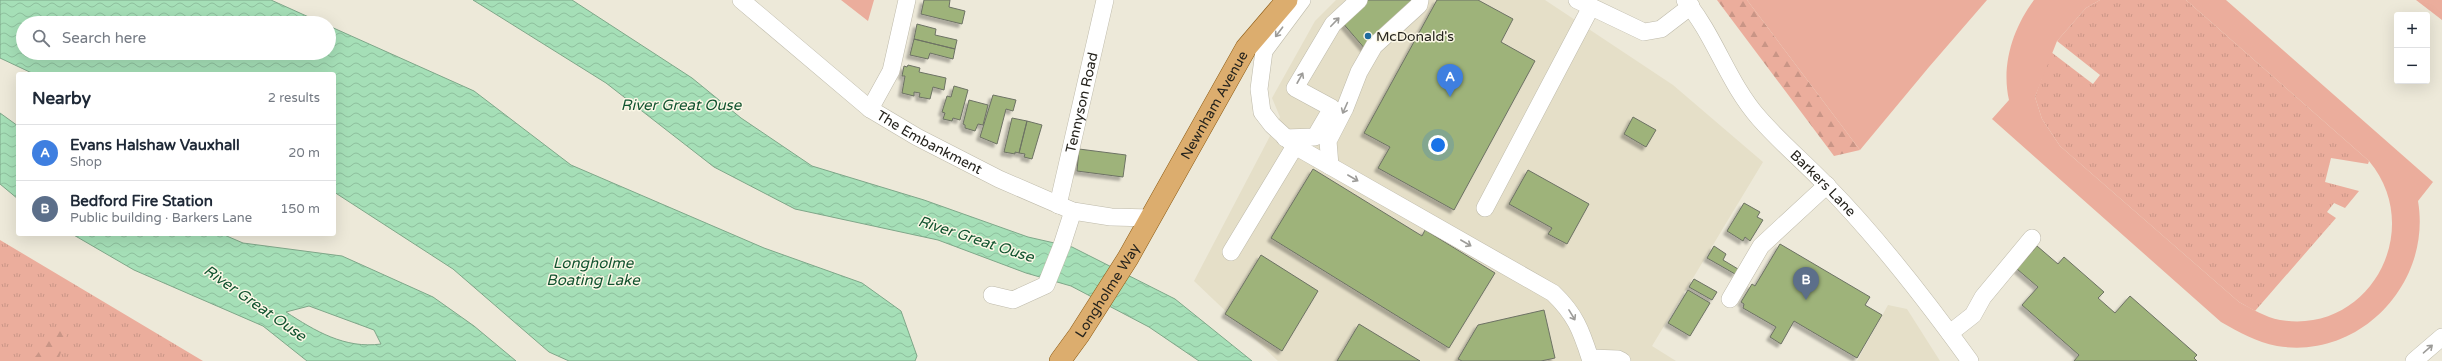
<!DOCTYPE html>
<meta charset="utf-8">
<style>
body{margin:0;font-family:"Varela Round",sans-serif;background:#f6f6f7;color:#1f2937}
.controls{position:absolute;right:12px;top:12px;display:grid;overflow:hidden;border-radius:4px;box-shadow:0 4px 16px #0002}
.controls button{width:36px;height:36px;display:grid;place-items:center;padding:0;border:0;border-bottom:1px solid #e0e1e3;background:#fff;color:#1f2937;font:20px sans-serif}
.you{position:absolute;left:1438px;top:145px;width:14px;height:14px;margin:-10px;border:3px solid #fff;border-radius:50%;background:#1a73e8;box-shadow:0 0 0 6px #1a73e833}
.badge{display:grid;place-items:center;width:26px;height:26px;border-radius:50%;background:#111827;color:#fff;font-size:13px;font-weight:700}
.pin{position:absolute;translate:-50% -33px;filter:drop-shadow(0 1px 2px #0008)}
.pin::after{content:'';position:absolute;top:21px;width:14px;height:12px;background:inherit;clip-path:polygon(0 0,100% 0,50% 100%)}
.list{margin:0;padding:0;list-style:none}
h2{display:flex;justify-content:space-between;align-items:center;height:52px;margin:0;padding:0 16px;font-size:17px}
h2 small{font-size:13px;font-weight:400;color:#747a83}
.list li{display:grid;grid-template-columns:26px 1fr auto;gap:12px;align-items:center;box-sizing:border-box;height:56px;padding:0 16px;border-top:1px solid #e0e1e3}
.list b{display:block;font-size:15px;white-space:nowrap}
.list p{margin:0;font-size:13px;white-space:nowrap;color:#747a83}
.list em{font-size:13px;font-style:normal;color:#747a83}
.icon{flex:none;width:22px;height:22px;fill:none;stroke:currentColor;stroke-width:2;stroke-linecap:round;stroke-linejoin:round}
.map{position:relative;flex:none;width:2442px;height:361px;overflow:hidden}
.search{position:absolute;background:#fff;box-shadow:0 4px 16px #0002;left:16px;top:16px;width:320px;height:44px;display:flex;align-items:center;gap:10px;box-sizing:border-box;padding:0 14px;border-radius:22px;color:#747a83;font-size:15px}
.panel{position:absolute;background:#fff;box-shadow:0 4px 16px #0002;left:16px;top:72px;width:320px;height:164px;border-radius:4px}
.map>svg:first-child{display:block}
.built{fill:#e5dfc8}
.grass{fill:url(#grass-tufts)}
.forest{fill:url(#forest-firs)}
.park{fill:#ebad9c}
.water{fill:url(#water-waves);stroke:#7fa789;fill-rule:evenodd}
.building{fill:#9eb37a;stroke:#6d7264;filter:url(#shadow)}
.lines{fill:none;stroke-linecap:round;stroke-linejoin:round}
.minor-casing{stroke:#bebaaa;stroke-width:18}
.major-casing{stroke:#8c5a13;stroke-width:22}
.minor{stroke:#fff;stroke-width:17}
.major{stroke:#dcad6e;stroke-width:21}
.oneway{stroke:#9d9c99}
.poi-dot{fill:#1f6b9e;stroke:#fbf7e6;stroke-width:1.5}
.labels{text-anchor:middle;stroke-width:3;stroke-linejoin:round;paint-order:stroke}
.poi-label{font-size:14px;fill:#25231d;stroke:#fbf7e6;text-anchor:start}
.street-label{font-size:14px;fill:#25231d;stroke:#fbf7e6}
.water-label{font-size:15px;font-style:italic;fill:#11532f;stroke:#fbf7e6}
</style>
<div class="map">
<svg width="2442" height="361" viewBox="0 0 2442 361">
<defs>
<pattern id="grass-tufts" width="24" height="20" patternUnits="userSpaceOnUse"><rect width="24" height="20" fill="#ebad9c"/><path d="M3 7l-1-3M5 7V3M7 7l1-3M15 17l-1-3M17 17v-4M19 17l1-3" fill="none" stroke="#c99586"/></pattern>
<pattern id="forest-firs" width="22" height="20" patternUnits="userSpaceOnUse"><rect width="22" height="20" fill="#ebad9c"/><path d="M5 1l3.5 6h-7zM16 11l3.5 6h-7z" fill="#c99586"/></pattern>
<pattern id="water-waves" width="16" height="10" patternUnits="userSpaceOnUse"><rect width="16" height="10" fill="#a5dfb7"/><path d="M0 5q4-4 8 0t8 0" fill="none" stroke="#8ebf9d"/></pattern>
<filter id="shadow"><feDropShadow dx="-3.5" dy="3.5" stdDeviation="1" flood-color="#0004"/></filter>
</defs>
<rect width="100%" height="100%" fill="#ede9d9"/>
<path class="built" d="M1336 0H1545L1673 85 1763 162 1652 346 1676 361H1278L1194 281 1280 117 1272 98 1315 21Z
M1888 305 1907 309 1940 361H1857Z"/>
<path class="grass" d="M2100 0H2186L2369 161 2368 164 2331 158 2325 182 2359 191 2345 208 2334 203 2327 212 2336 218 2255 311 2239 302 2060 146 2042 119 2035 97 2051 52 2093 84 2100 75 2057 41 2086 8Z
M0 240 203 361H0Z"/>
<path class="forest" d="M1717 0H1747L1860 150 1834 156Z
M56 329 67 334 58 361H32Z"/>
<path class="park" d="M841 0H874L868 21Z
M1747 0H1987L1929 67 1860 150Z
M2034 0H2100L2086 8 2057 41 2035 97 2042 119 2060 146 2239 302C2252 309 2265 317 2280 320 2370 335 2426 229 2369 161L2186 0H2226L2433 182 2418 201C2432 283 2360 360 2277 346 2256 342 2239 332 2221 322L1992 119 2009 100C2001 65 2013 28 2034 0Z
M2416 0H2442V20Z"/>
<path class="water" d="M0 0H271L322 23H23V53H329V26L474 91 571 165 764 248 862 283 901 311 917 356 915 361H569L549 352 453 269 334 192V74H34L0 58Z
M473 0H572L692 78 741 118 812 166 924 200 1028 237 1072 247 1175 299 1252 361H1199L1149 327 1071 286 1026 273 938 240 795 209 714 167 606 83Z
M0 113 18 126V199L0 184Z
M72 234H222L243 243 342 256 433 297 474 326 516 361H307L263 326 134 270ZM309 306 374 330 381 344C345 349 315 331 286 312Z"/>
<path class="building" d="M924 0H950L949 7 965 11 962 24 921 14Z
M1364 0H1413L1366 50 1341 21Z
M1437 0H1478L1513 19 1501 42 1535 61 1454 210 1378 168 1390 147 1364 133Z
M917 24 936 29 935 35 957 40 955 49 914 39Z
M914 39 955 49 953 59 930 53 928 59 910 55Z
M908 65 920 68 919 72 946 78 944 90 933 87 930 99 919 97 920 93 914 92V96L902 93 905 76H902L904 66 907 67Z
M954 86 968 90 960 120 953 118 952 121 943 119 945 113 942 112 947 96 951 97Z
M993 95 1016 100 1013 111 1006 109 997 144 980 137Z
M969 100 988 105 983 125 978 124 975 131 965 128V125L963 124Z
M1633 117 1656 130 1646 147 1624 134Z
M1012 118 1027 121 1019 153 1015 152V154L1004 152Z
M1027 121 1042 125 1032 159 1024 157 1025 154 1019 153Z
M1079 149 1126 155 1123 177 1077 171Z
M1313 169 1422 236 1425 230 1495 273 1449 348 1271 238Z
M1528 170 1589 204 1567 244 1548 234 1552 228 1509 204Z
M1744 203 1760 212 1757 217 1763 220 1750 241 1745 237 1743 241 1727 231Z
M1780 244 1870 297 1865 305 1882 315 1857 358 1794 321 1781 344 1770 337 1776 327 1743 308 1744 304 1741 302 1752 284 1755 286Z
M1714 246 1726 254 1723 260 1738 269 1735 274 1707 258Z
M2037 246 2058 264 2064 257 2104 292 2098 298 2115 313 2130 296 2197 355 2194 358 2197 361H2074L2079 355 2022 305 2038 287 2017 269Z
M1261 255 1318 291 1282 351 1225 314Z
M1694 279 1717 292 1712 300 1689 287Z
M1688 290 1710 303 1690 336 1668 323Z
M1544 310 1555 358 1541 361H1462L1458 359 1478 325Z
M1359 324 1420 361H1337Z"/>
<g class="lines">
<defs>
<g id="minor">
<path id="s1" d="M741 0 870 109 917 137 999 179 1073 211 1111 217 1151 218"/>
<path d="M1302 0 1264 51 1259 89 1262 112 1272 125 1295 146 1553 293C1575 314 1581 330 1590 358L1618 359 1622 361"/>
<path d="M1577 0 1644 32 1661 29 1691 6"/>
<path id="s2" d="M1685 0C1715 36 1728 83 1759 118 1780 142 1805 163 1827 186 1880 240 1926 300 1970 361"/>
<path d="M870 109 891 71 907 0"/>
<path d="M1285 138 1315 137 1332 108 1295 88 1333 24 1359 0"/>
<path d="M1330 166 1328 141 1345 108 1359 72 1374 46 1419 5 1420 0"/>
<path id="s3" d="M1058 205 1105 0"/>
<path d="M1485 208 1591 7"/>
<path d="M1231 252 1295 146"/>
<path d="M992 295 1013 300 1046 285 1062 245 1073 211"/>
<path d="M1730 299 1761 246 1827 185"/>
<path d="M1950 333 1973 315 1983 297 2032 238"/>
<path d="M2414 361 2442 337"/>
</g>
<g id="major">
<path id="s4" d="M1060 361 1079 335 1128 258 1246 48 1287 0"/>
</g>
</defs>
<use href="#minor" class="minor-casing"/>
<use href="#major" class="major-casing"/>
<use href="#minor" class="minor"/>
<use href="#major" class="major"/>
</g>
<defs><path id="oneway-shaft" d="M-6 0H5M1.5-3L5.5 0L1.5 3" fill="none" stroke-width="1.6" stroke-linecap="round" stroke-linejoin="round"/></defs>
<g class="oneway">
<use href="#oneway-shaft" transform="translate(1335 22) rotate(-46)"/>
<use href="#oneway-shaft" transform="translate(1279 32) rotate(127)"/>
<use href="#oneway-shaft" transform="translate(1300 78) rotate(-61)"/>
<use href="#oneway-shaft" transform="translate(1345 108) rotate(114)"/>
<use href="#oneway-shaft" transform="translate(1353 178) rotate(30)"/>
<use href="#oneway-shaft" transform="translate(1466 243) rotate(30)"/>
<use href="#oneway-shaft" transform="translate(1572 315) rotate(59)"/>
<use href="#oneway-shaft" transform="translate(2428 349) rotate(-41)"/>
</g>
<circle class="poi-dot" cx="1368" cy="36" r="4"/>
<g class="labels">
<g class="poi-label">
<text x="1376" y="41">McDonald's</text>
</g>
<g class="street-label">
<text dy="5" stroke="none"><textPath href="#s3" startOffset="105">Tennyson Road</textPath></text>
<text dy="5" stroke="none"><textPath href="#s4" startOffset="299">Newnham Avenue</textPath></text>
<text dy="5" stroke="none"><textPath href="#s1" startOffset="237">The Embankment</textPath></text>
<text dy="5" stroke="none"><textPath href="#s2" startOffset="231">Barkers Lane</textPath></text>
<text dy="5" stroke="none"><textPath href="#s4" startOffset="85">Longholme Way</textPath></text>
</g>
<g class="water-label">
<text x="681" y="110">River Great Ouse</text>
<text transform="translate(976 239) rotate(18)" y="5">River Great Ouse</text>
<text x="593" y="268">Longholme<tspan x="593" dy="17">Boating Lake</tspan></text>
<text transform="translate(255 303) rotate(35)" y="5">River Great Ouse</text>
</g>
</g>
</svg>
<div class="controls">
<button>+</button>
<button>−</button>
</div>
<div class="you"></div>
<div class="pin badge" style="left:1450px;top:97px;background:#3f7fe0">A</div>
<div class="pin badge" style="left:1806px;top:300px;background:#5c6f8a">B</div>
<div class="search"><svg class="icon" aria-label="search" viewBox="0 0 24 24"><circle cx="10" cy="10" r="6"/><path d="M15 15l6 6"/></svg>Search here</div>
<section class="panel">
<h2>Nearby<small>2 results</small></h2>
<ul class="list">
<li><span class="badge" style="background:#3f7fe0">A</span><div><b>Evans Halshaw Vauxhall</b><p>Shop</p></div><em>20 m</em></li>
<li><span class="badge" style="background:#5c6f8a">B</span><div><b>Bedford Fire Station</b><p>Public building · Barkers Lane</p></div><em>150 m</em></li>
</ul>
</section>
</div>
